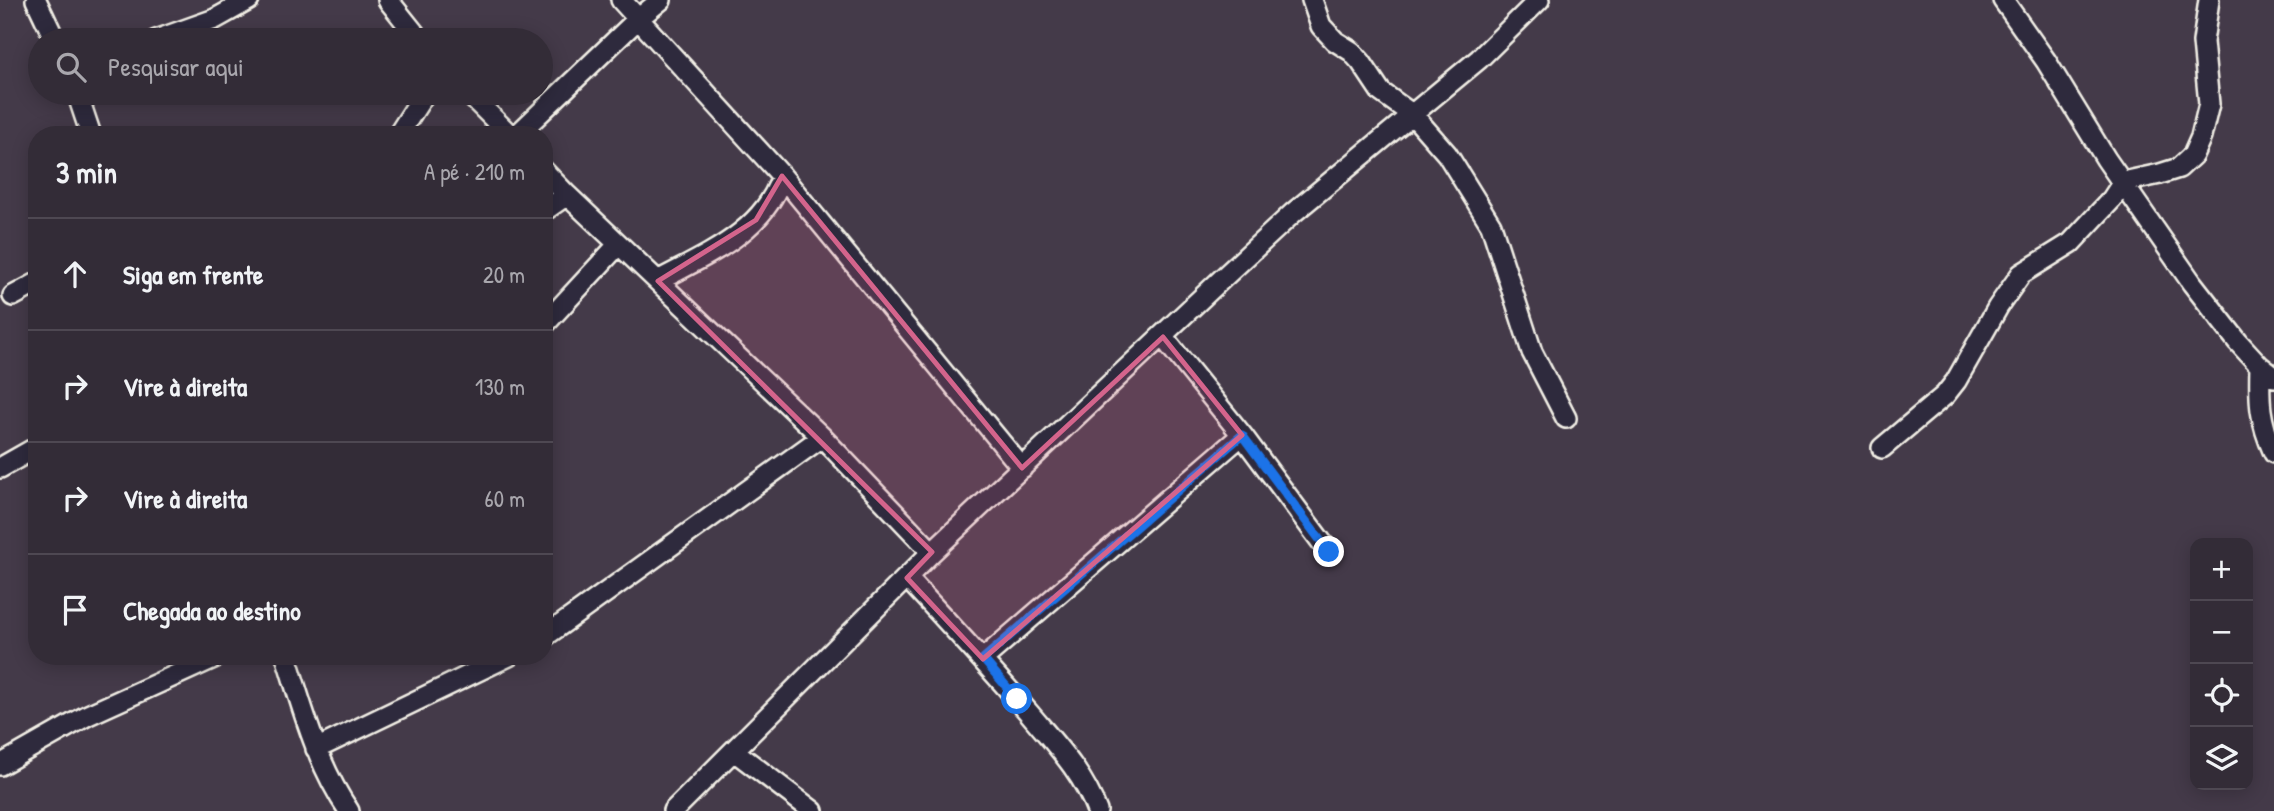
<!DOCTYPE html>
<html lang="pt">
<meta charset="utf-8">
<style>
body{margin:0;font-family:"Patrick Hand",sans-serif;background:#3e3842;color:#f1f3f6}
.controls{position:absolute;right:21px;bottom:21px;display:grid;overflow:hidden;border-radius:14px;box-shadow:0 4px 18px #0003}
.controls button{width:63px;height:63px;display:grid;place-items:center;padding:0;border:0;border-bottom:2px solid #4e4852;background:#332c37;color:#f1f3f6;font:35px sans-serif}
.stop{position:absolute;width:21px;height:21px;margin:-16px;border:5px solid #1a73e8;border-radius:50%;background:#fff}
.stop.end{background:#1a73e8;border-color:#fff;box-shadow:0 2px 7px #0008}
.list{margin:0;padding:0;list-style:none}
h2{display:flex;justify-content:space-between;align-items:center;height:91px;margin:0;padding:0 28px;font-size:30px}
h2 small{font-size:23px;font-weight:400;color:#a9a7ad}
.list li{display:grid;grid-template-columns:46px 1fr auto;gap:21px;align-items:center;box-sizing:border-box;height:112px;padding:0 28px;border-top:2px solid #4e4852}
.list b{display:block;font-size:26px;white-space:nowrap}
.list em{font-size:23px;font-style:normal;color:#a9a7ad}
.icon{flex:none;width:38px;height:38px;fill:none;stroke:currentColor;stroke-width:2;stroke-linecap:round;stroke-linejoin:round}
.map{position:relative;flex:none;width:2274px;height:811px;overflow:hidden}
.search{position:absolute;background:#332c37;box-shadow:0 4px 18px #0003;left:28px;top:28px;width:525px;height:77px;display:flex;align-items:center;gap:18px;box-sizing:border-box;padding:0 24px;border-radius:38px;color:#a9a7ad;font-size:26px}
.panel{position:absolute;background:#332c37;box-shadow:0 4px 18px #0003;left:28px;top:126px;width:525px;height:539px;border-radius:28px}
.map>svg:first-child{display:block}
.lines{fill:none;stroke-linecap:round;stroke-linejoin:round}
.minor-casing{stroke:#f4f1e8;stroke-width:24}
.minor{stroke:#2f2a3d;stroke-width:19}
.route{stroke:#1a73e8;stroke-width:9}
.marked{fill:#d4648c;fill-opacity:0.2;stroke:#d4648c;stroke-width:5;stroke-linejoin:round}
</style>
<div class="map">
<svg width="2274" height="811" viewBox="0 0 2274 811">
<rect width="100%" height="100%" fill="#443a49"/>
<filter id="ink" filterUnits="userSpaceOnUse"><feTurbulence type="fractalNoise" baseFrequency=".0143" numOctaves="2"/><feDisplacementMap in="SourceGraphic" scale="14" xChannelSelector="R" yChannelSelector="G"/><feConvolveMatrix kernelMatrix="1 2 1 2 8 2 1 2 1" color-interpolation-filters="sRGB"/></filter>
<g filter="url(#ink)">
<g class="lines">
<defs>
<path id="minor" d="M36 0 55 40
M388 0 420 40
M621 0 782 176 1022 468
M1312 0 1321 26 1335 41 1351 51 1361 62 1381 92 1413 115 1447 154 1491 225 1532 352 1566 418
M2003 0 2046 61 2106 159 2192 283 2238 342 2260 366 2274 377
M156 40 215 19 249 0
M77 93 91 135
M468 93 510 135
M398 135 425 93
M517 135 639 18 661 0
M544 171 567 195 822 437 932 552
M544 211 567 195
M658 281C706 255 764 232 782 176
M13 296 37 283
M544 325 618 245
M1163 337 1242 435 1329 552
M2260 366C2259 401 2259 420 2274 453
M1882 448 1945 395 1956 381 1998 307 2021 274 2071 243 2112 199 2123 182 2160 174 2179 168 2193 155 2201 137 2209 104 2203 42 2209 0
M0 468 37 447
M907 578C949 623 990 668 1030 714 1056 745 1083 773 1097 811
M544 637 822 437
M286 656C303 710 317 764 349 811
M983 659 1242 435
M316 749 509 656
M734 751 813 811
M0 765 88 715 218 656
M673 811 932 552 1224 277 1293 213 1479 59 1539 0"/>
</defs>
<use href="#minor" class="minor-casing"/>
<use href="#minor" class="minor"/>
</g>
</g>
<g class="lines" filter="url(#ink)">
<path class="route" d="M1017 699 983 659 1242 435 1329 552"/>
</g>
<path class="marked" d="M782 176 1022 468 1163 337 1242 435 983 659 907 578 932 552 658 281 756 220Z"/>
</svg>
<div class="controls">
<button>+</button>
<button>−</button>
<button><svg class="icon" aria-label="locate" viewBox="0 0 24 24"><circle cx="12" cy="12" r="6"/><path d="M12 2v4M12 18v4M2 12h4M18 12h4"/></svg></button>
<button><svg class="icon" aria-label="layers" viewBox="0 0 24 24"><path d="M12 4l9 5-9 5-9-5zM3 14l9 5 9-5"/></svg></button>
</div>
<div class="stop" style="left:1017px;top:699px"></div>
<div class="stop end" style="left:1329px;top:552px"></div>
<div class="search"><svg class="icon" aria-label="search" viewBox="0 0 24 24"><circle cx="10" cy="10" r="6"/><path d="M15 15l6 6"/></svg>Pesquisar aqui</div>
<section class="panel">
<h2>3 min<small>A pé · 210 m</small></h2>
<ul class="list">
<li><svg class="icon" aria-label="ahead" viewBox="0 0 24 24"><path d="M12 20V5M6 11l6-6 6 6"/></svg><div><b>Siga em frente</b></div><em>20 m</em></li>
<li><svg class="icon" aria-label="right" viewBox="0 0 24 24"><path d="M7 20v-9h11M14 6l5 5-5 5"/></svg><div><b>Vire à direita</b></div><em>130 m</em></li>
<li><svg class="icon" aria-label="right" viewBox="0 0 24 24"><path d="M7 20v-9h11M14 6l5 5-5 5"/></svg><div><b>Vire à direita</b></div><em>60 m</em></li>
<li><svg class="icon" aria-label="arrive" viewBox="0 0 24 24"><path d="M6 21V4h12l-3 4 3 4H6"/></svg><div><b>Chegada ao destino</b></div></li>
</ul>
</section>
</div>
